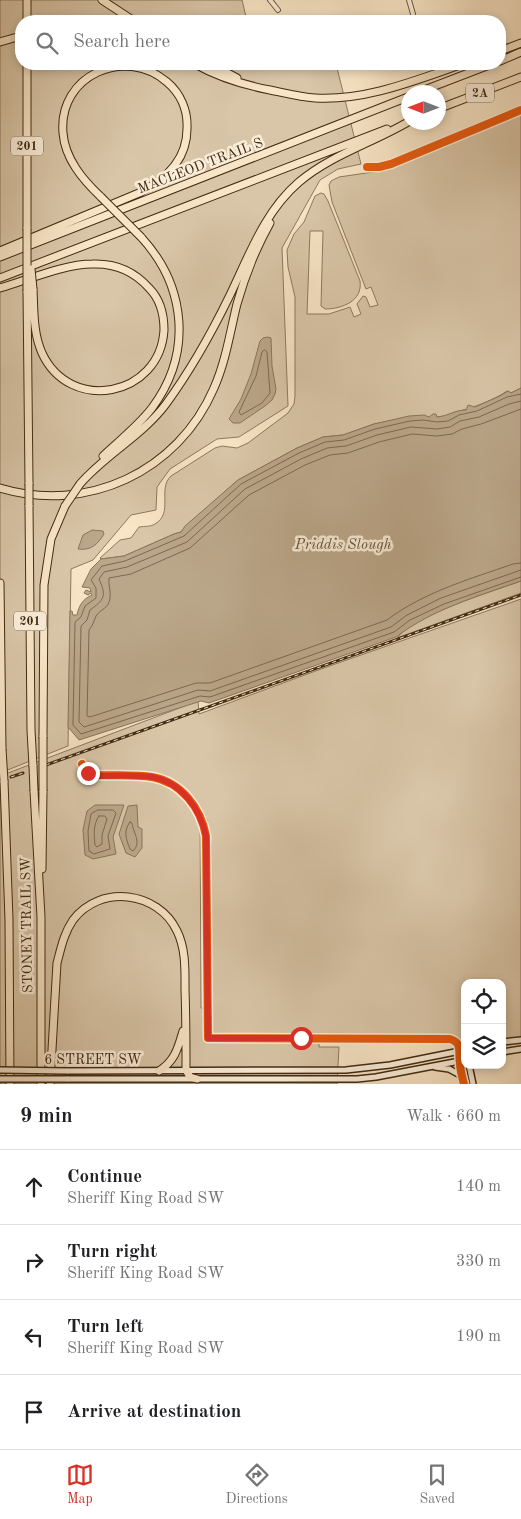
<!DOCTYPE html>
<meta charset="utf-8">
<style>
body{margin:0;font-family:"Old Standard TT",serif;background:#f2f2f2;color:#202124}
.controls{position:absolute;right:15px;bottom:15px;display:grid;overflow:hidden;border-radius:10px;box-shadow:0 2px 8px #0003}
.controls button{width:45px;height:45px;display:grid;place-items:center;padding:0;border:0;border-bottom:1px solid #e0e0e0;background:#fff;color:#202124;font:25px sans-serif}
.compass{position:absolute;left:401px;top:85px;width:45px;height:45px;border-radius:50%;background:#fff;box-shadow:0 2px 8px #0003;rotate:270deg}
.stop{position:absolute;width:15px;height:15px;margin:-11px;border:4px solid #d93025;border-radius:50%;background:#fff}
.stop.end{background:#d93025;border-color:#fff;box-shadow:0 1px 5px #0008}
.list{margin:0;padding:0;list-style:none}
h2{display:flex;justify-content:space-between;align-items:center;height:65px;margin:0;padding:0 20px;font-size:21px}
h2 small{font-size:16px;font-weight:400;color:#757577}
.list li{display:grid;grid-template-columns:32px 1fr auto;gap:15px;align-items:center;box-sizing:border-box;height:75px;padding:0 20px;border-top:1px solid #e0e0e0}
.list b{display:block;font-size:19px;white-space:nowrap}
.list p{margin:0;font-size:16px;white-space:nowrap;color:#757577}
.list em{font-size:16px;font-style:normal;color:#757577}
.icon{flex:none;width:28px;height:28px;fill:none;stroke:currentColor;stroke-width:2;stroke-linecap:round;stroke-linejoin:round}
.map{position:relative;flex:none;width:521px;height:1084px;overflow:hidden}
.search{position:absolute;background:#fff;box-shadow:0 2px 8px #0003;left:15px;right:15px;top:15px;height:55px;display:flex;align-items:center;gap:12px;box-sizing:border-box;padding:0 18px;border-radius:20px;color:#757577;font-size:19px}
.sheet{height:365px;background:#fff}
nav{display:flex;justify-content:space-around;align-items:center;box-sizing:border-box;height:70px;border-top:1px solid #e0e0e0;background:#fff;font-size:14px;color:#757577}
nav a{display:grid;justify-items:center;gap:2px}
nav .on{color:#d93025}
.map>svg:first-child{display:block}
.green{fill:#d9c6a8;stroke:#8e795e;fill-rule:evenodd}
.water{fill:#baa689;stroke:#8a755a}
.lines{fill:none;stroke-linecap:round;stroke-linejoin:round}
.shore{stroke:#7e694e;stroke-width:1}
.street-casing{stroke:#705a40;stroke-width:6}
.secondary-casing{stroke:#432c13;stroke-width:8}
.highway-casing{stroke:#432c13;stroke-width:9}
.street{stroke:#faeeda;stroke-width:4}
.secondary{stroke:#faeeda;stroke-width:5}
.highway{stroke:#f8e5c6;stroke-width:7}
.rail-casing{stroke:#432c13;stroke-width:3}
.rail{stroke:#faeeda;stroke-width:1;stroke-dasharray:4;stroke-linecap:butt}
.secondary-bridge-casing{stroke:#432c13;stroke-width:8;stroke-linecap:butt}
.highway-bridge-casing{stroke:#432c13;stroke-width:9;stroke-linecap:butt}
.secondary-bridge{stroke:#faeeda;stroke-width:5}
.highway-bridge{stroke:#f8e5c6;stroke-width:7}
.cycleway-casing{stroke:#faeeda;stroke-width:11}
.cycleway{stroke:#e8590c;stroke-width:8}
.route{stroke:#d93025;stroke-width:6}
.labels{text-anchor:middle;stroke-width:5;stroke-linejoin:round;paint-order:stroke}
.shield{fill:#faeeda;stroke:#7a664f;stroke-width:1}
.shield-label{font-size:12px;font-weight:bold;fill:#432c13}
.street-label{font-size:14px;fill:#432c13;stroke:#faeeda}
.water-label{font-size:15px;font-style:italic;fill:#675136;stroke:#faeeda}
</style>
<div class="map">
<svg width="521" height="1084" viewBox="0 0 521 1084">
<rect width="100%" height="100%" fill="#f8e5c6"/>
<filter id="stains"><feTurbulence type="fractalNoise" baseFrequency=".004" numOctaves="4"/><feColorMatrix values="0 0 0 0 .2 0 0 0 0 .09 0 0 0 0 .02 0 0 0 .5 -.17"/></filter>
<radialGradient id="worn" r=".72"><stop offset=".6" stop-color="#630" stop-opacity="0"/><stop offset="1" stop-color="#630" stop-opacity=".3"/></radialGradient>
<path class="green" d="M0 0H242L247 21H21V64H336L361 164 338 169 320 180 282 248 288 406 239 437 217 439 170 469 157 487 156 510 131 515 93 560 71 569 68 746 0 773Z
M521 113V388L511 393 507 391C497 398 482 404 470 408 462 411 454 411 447 416L394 420 374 424 343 435 323 437 297 448 238 480 186 526 181 532 174 534 124 556 101 559 100 558 120 540 131 538 139 527C145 526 150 527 155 524 174 513 157 489 171 476L215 448 222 446 237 448 248 443 288 413 294 404 295 396V297L288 267 287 250 294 234 304 222 315 196 321 193 324 194 328 201 360 281C363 301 342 309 325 309L321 306 323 231H310L307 314H329L350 307 354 317 361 314 357 304 363 296 366 297 370 307 378 305 371 287 366 289 332 202 329 185 331 181 339 177 380 171 397 166Z
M521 581V593L397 638C414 615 491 592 521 581Z
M521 599V1038L502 1040V983H465V1046L454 1038 447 1037 319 1039V1047H339L337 1084H0V776L198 701 199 714 321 669ZM200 806 207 820 211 845V1009L201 1008Z"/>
<path class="water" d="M268 337 271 338 272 366 276 389 275 394 272 400 265 406 240 423H233L229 419 241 399 251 374 260 341 263 338Z
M521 388V581C478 596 433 609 396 637L209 703 201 701 79 740 68 727 70 611H72L73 615H77C79 605 83 599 92 595L91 593 88 595 84 593 86 590 91 592 90 588 82 587 91 569 101 559 124 556 174 534 181 532 185 526 238 480 297 448 323 437 343 435 374 424 409 416 424 415 429 417 433 414H436L437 417C448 416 455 410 466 410L468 405 475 407 500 396 508 391 511 393Z
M92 530 103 531 104 534C98 544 91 551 78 549L83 535Z
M95 805H124L113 837 116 854 93 859 85 855 83 830 87 811Z
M137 805 138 827 142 829V848L135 857 126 853 119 834 128 806Z"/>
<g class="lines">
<path class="shore" d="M265 350 267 352 270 393 262 403 241 415 239 412 256 376 262 352Z
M521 394 507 397 477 411 459 415 448 421 437 422 423 420 410 421 375 429 344 440 325 442 299 453 241 484 184 536 125 561 102 566 91 580 96 588V598L85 606 81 617 75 622 73 725 81 734 200 696 210 697 394 632 410 620 444 604 521 577
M521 401 509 404 479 417 460 421 450 427 437 429 411 427 377 435 346 446 327 448 301 459 245 489 187 542 127 567 104 572 99 579C107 596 104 600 90 610L87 620 81 626 79 722 84 727 198 690 210 691 391 627 407 615 441 598 521 570
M521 409 481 424 462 429 452 434 437 436 412 434 379 442 348 453 330 455 305 465 249 495 190 548 131 574 109 578C108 584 111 591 110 598 109 609 100 609 96 616 94 621 93 625 89 630L87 716 90 717 196 683H210L387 620C424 592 470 579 513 564L521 563
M98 810H113L116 813 108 836 110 849 94 854 89 851 88 831 91 814Z
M99 816H105L107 819 102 835V844L97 847 95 845C94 835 93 824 99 816Z
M130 822 132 823C133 833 142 842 133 851L130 849C126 839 123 831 130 822Z"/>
<defs>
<path id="street" d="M270 0 278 10
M406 21 412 20 413 14 409 0
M367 167H379L391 164 521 110
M82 764 88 773 94 775C113 776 133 774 152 777 181 782 201 808 206 836L208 1038 450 1039 457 1042 460 1051"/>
<path id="secondary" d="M502 1042 521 1040
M460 1051 459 1061 464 1084
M502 1052 521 1049
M469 1065 473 1084
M435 1067 449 1069 462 1076
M67 1071 346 1070 390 1065 465 1050
M67 1079H357L376 1077 465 1060"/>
<path id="highway" d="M27 0V21
M102 0 134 21
M0 42 21 36
M500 51 521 43
M500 61 521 52
M27 64V229
M195 64C218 77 244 85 270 90 285 93 300 97 315 98 366 101 416 80 463 64
M211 64 237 78
M419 92 492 64
M438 109 521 77
M0 251 139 193C165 180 187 160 187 129 188 111 181 94 167 82 125 46 58 75 63 133 65 159 83 180 101 197
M0 257 408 97
M0 278 387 129
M0 288C28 280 64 264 92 264 115 263 134 271 149 288 160 299 164 315 164 330 160 397 70 414 42 353 33 333 34 310 33 289
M27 291 29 484
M103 456C120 440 138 426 152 408 193 353 186 286 141 237
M80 484C106 454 142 436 166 404 190 371 211 334 229 297 249 256 264 212 299 182 331 155 372 143 408 122
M0 488C87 514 178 472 214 388 226 361 230 332 237 304 245 276 256 248 270 223
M29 505 31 730 33 766
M0 583 2 749
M43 737 44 585 51 539 65 506
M4 781 9 920 10 1084
M34 791 41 917V1084
M42 869 43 791
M159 1071C175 1061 178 1048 183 1031
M50 1084 57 963C61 948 64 933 73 920 100 884 158 891 177 931 186 949 185 971 185 990 186 1017 186 1044 186 1070L190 1077 197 1079"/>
</defs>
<use href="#street" class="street-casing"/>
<use href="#secondary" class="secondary-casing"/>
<use href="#highway" class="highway-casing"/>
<use href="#street" class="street"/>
<use href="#secondary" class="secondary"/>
<use href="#highway" class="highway"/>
<defs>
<path id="rail" d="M46 765 521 595
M11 777 23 773"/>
</defs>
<use href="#rail" class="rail-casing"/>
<use href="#rail" class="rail"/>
<defs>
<path id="secondary-bridge" d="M0 1070 67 1071
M0 1079H67"/>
<path id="highway-bridge" d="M101 197 141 237
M27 229V291
M31 269 33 289
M29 484V505
M65 506 80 484
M2 749 4 781
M33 766 34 791
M43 791V737"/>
</defs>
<use href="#secondary-bridge" class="secondary-bridge-casing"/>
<use href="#highway-bridge" class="highway-bridge-casing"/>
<use href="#secondary-bridge" class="secondary-bridge"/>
<use href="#highway-bridge" class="highway-bridge"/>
<defs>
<path id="cycleway" d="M367 167H379L391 164 521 110
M82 764 88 773 94 775C113 776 133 774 152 777 181 782 201 808 206 836L208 1038 450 1039C463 1043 458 1052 460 1063 460 1070 462 1077 464 1084"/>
</defs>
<use href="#cycleway" class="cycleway-casing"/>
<use href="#cycleway" class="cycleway"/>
</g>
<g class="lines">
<path class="route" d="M88 773 94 776C113 776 133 774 152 777 181 782 200 808 206 836L208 1038H301"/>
</g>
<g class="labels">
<g class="shield">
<rect x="466" y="83.5" width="28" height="19" rx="4"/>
<rect x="11" y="136.5" width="32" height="19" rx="4"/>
<rect x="14" y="611.5" width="32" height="19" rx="4"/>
</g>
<g class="shield-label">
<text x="480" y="97">2A</text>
<text x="27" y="150">201</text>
<text x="30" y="625">201</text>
</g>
<g class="street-label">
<text transform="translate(200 165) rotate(-21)" y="5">MACLEOD TRAIL S</text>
<text transform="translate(26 925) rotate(-91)" y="5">STONEY TRAIL SW</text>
<text x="93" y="1064">6 STREET SW</text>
</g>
<g class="water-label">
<text x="343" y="549">Priddis Slough</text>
</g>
</g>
<rect width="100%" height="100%" filter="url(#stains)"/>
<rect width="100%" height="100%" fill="url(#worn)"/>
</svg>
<div class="controls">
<button><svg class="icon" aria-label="locate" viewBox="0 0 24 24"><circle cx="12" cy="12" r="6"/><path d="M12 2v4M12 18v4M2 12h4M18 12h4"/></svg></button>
<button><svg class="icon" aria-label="layers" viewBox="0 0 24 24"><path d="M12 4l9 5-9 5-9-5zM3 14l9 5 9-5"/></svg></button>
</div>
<svg class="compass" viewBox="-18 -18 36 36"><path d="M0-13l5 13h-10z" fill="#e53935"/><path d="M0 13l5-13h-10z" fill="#757577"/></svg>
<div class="stop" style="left:301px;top:1038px"></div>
<div class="stop end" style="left:88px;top:773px"></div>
<div class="search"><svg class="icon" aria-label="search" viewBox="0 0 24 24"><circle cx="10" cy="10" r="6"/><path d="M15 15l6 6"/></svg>Search here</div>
</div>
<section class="sheet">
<h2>9 min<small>Walk · 660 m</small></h2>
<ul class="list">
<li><svg class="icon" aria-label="ahead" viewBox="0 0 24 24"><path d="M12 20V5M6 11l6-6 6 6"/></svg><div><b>Continue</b><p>Sheriff King Road SW</p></div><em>140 m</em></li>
<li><svg class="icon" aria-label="right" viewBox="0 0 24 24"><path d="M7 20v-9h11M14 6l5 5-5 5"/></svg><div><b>Turn right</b><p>Sheriff King Road SW</p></div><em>330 m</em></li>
<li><svg class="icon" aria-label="left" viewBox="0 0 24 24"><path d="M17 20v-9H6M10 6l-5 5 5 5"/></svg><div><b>Turn left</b><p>Sheriff King Road SW</p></div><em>190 m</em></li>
<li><svg class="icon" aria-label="arrive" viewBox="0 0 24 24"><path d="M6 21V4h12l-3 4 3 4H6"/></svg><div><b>Arrive at destination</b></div></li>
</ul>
</section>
<nav>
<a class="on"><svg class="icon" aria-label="map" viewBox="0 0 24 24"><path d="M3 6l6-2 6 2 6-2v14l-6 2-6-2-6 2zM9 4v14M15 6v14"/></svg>Map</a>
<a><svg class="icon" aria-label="directions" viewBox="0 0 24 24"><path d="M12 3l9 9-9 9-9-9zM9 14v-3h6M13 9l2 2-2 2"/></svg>Directions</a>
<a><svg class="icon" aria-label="saved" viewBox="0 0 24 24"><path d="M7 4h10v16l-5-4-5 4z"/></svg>Saved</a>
</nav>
